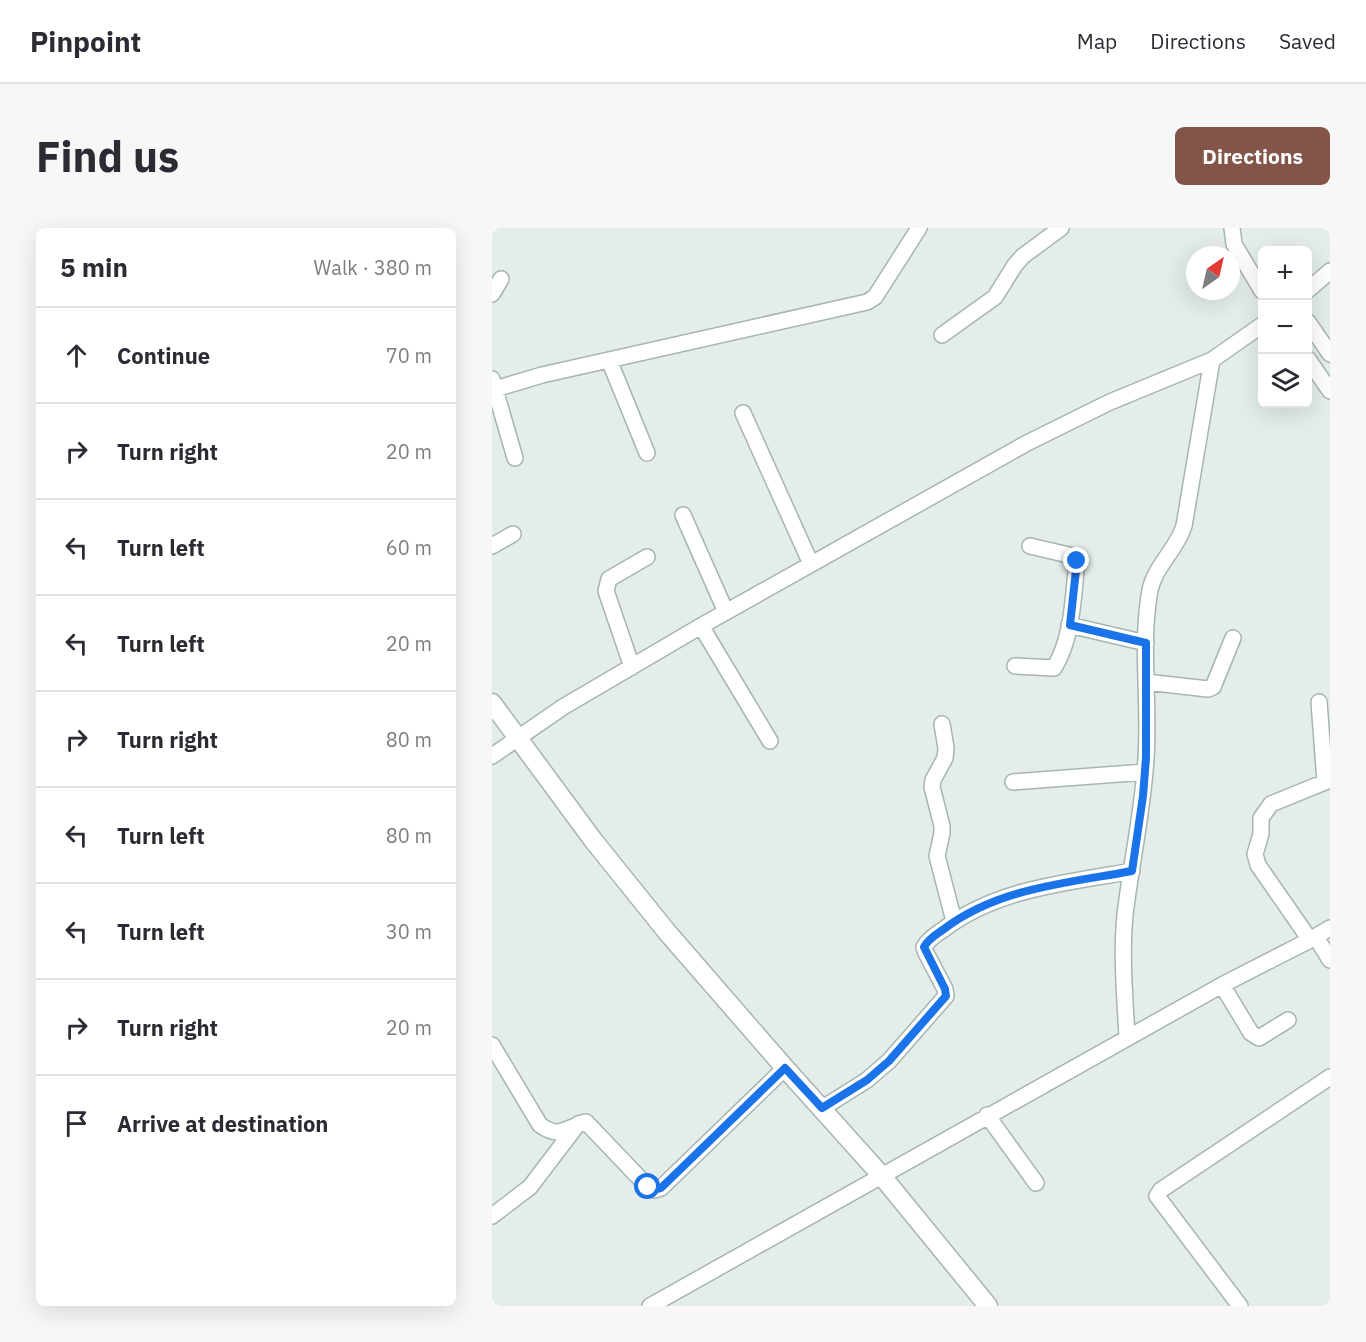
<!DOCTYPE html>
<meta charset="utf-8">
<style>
body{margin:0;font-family:"IBM Plex Sans",sans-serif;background:#f7f7f7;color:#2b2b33}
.controls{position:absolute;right:18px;top:18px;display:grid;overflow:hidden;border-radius:9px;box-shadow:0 6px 24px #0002}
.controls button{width:54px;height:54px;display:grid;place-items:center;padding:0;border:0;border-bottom:2px solid #e1e1e2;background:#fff;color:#2b2b33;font:30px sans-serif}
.compass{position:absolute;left:694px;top:18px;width:54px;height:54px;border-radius:50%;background:#fff;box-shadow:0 6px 24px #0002;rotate:34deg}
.stop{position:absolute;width:18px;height:18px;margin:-14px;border:4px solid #1a73e8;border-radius:50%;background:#fff}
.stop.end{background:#1a73e8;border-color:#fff;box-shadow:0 2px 6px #0008}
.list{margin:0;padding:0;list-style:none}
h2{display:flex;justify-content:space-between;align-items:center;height:78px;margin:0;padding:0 24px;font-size:26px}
h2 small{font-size:20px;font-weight:400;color:#7c7c81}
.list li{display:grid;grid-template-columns:39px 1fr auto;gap:18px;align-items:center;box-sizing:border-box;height:96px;padding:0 24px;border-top:2px solid #e1e1e2}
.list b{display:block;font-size:22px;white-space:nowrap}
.list em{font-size:20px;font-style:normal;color:#7c7c81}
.icon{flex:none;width:33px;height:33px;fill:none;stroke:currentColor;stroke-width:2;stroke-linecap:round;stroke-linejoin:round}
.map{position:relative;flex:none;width:838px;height:1078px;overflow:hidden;border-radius:9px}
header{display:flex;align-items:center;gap:36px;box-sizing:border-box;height:84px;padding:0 30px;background:#fff;border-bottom:2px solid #e1e1e2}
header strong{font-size:28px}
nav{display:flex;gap:33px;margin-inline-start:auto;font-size:21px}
.intro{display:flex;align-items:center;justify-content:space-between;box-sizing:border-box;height:144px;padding:0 36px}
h1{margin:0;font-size:42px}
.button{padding:15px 27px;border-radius:9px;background:#835448;color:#fff;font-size:21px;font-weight:700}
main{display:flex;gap:36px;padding:0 36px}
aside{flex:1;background:#fff;border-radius:9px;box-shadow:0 6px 24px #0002}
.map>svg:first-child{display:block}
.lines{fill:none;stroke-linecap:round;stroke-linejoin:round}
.minor-casing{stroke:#a7b5b0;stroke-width:18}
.tertiary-casing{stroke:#a7b5b0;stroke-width:21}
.minor{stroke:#fff;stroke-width:15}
.tertiary{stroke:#fff;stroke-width:18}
.route{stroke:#1a73e8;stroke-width:8}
</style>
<header>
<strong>Pinpoint</strong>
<nav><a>Map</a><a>Directions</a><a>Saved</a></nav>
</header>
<div class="intro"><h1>Find us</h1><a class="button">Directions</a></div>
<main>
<aside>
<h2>5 min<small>Walk · 380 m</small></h2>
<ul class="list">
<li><svg class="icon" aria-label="ahead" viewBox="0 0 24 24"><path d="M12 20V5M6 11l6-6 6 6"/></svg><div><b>Continue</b></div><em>70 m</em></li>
<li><svg class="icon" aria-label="right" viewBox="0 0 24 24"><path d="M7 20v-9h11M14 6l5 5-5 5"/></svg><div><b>Turn right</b></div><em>20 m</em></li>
<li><svg class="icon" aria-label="left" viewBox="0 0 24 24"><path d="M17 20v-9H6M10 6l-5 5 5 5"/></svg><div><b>Turn left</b></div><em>60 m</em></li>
<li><svg class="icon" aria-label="left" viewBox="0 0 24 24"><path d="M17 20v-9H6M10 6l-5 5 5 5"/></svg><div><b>Turn left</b></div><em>20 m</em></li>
<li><svg class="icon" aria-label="right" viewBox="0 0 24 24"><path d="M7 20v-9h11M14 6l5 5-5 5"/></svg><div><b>Turn right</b></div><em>80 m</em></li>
<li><svg class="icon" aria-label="left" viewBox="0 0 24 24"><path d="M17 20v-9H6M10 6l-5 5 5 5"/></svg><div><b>Turn left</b></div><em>80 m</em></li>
<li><svg class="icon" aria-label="left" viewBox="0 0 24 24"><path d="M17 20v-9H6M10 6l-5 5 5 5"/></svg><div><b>Turn left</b></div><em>30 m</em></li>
<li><svg class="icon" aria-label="right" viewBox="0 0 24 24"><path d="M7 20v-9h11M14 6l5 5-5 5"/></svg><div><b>Turn right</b></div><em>20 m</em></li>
<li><svg class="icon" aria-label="arrive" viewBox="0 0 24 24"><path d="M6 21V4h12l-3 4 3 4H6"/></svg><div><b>Arrive at destination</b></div></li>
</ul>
</aside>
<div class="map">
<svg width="838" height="1078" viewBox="0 0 838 1078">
<rect width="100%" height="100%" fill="#e4ede9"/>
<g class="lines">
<defs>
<path id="minor" d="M740 0 742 16 770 63
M816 62 838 43
M0 66 9 51
M816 94 838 126
M450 107 503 69 523 37 531 28 569 0
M816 131 838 163
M117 132 155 225
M0 151 23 230
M0 162 50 147 375 74 383 69 427 0
M251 185 319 336
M191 287 234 384
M0 318 21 306
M577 397 654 415
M209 398 278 513
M523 438 562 440C581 410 581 368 585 333L581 328 538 318
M140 439 114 363 117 351 155 329
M654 454 716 461 721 459 741 410
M827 474 833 554
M450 496 454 520 453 530 441 552 440 559 450 598V605L445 628 462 693
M0 528 71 479 209 398 535 215 618 174 720 132 770 97
M521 554 653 544
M824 709 838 732
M818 712 838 700
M730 757 759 805 767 810 796 792
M635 810C633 769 629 728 633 687 639 635 651 583 654 530 658 474 648 417 658 362 663 338 685 321 692 298L720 132
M0 817 48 897C62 907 68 905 83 898
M329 881 375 852 397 833 454 768 453 761 434 725 432 719C436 711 445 706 452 701 506 660 575 655 640 643
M495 887 544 955
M0 988 38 959 86 896 94 894 156 959 162 962 169 960 293 840
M158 1078 730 757 818 712 766 637 763 626 769 606V590L779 576 838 552
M748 1078 665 968 669 962 838 849"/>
<path id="tertiary" d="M0 475 101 612 175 704 293 840 389 947 496 1078"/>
</defs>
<use href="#minor" class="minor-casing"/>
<use href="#tertiary" class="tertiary-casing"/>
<use href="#minor" class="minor"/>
<use href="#tertiary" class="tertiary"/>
</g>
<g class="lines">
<path class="route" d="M156 959 162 962 169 960 293 840 330 880 375 852 397 833 454 768 453 761 432 719C436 711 445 706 452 701 506 660 575 655 640 643L651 568 654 530V415L578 397 585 333"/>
</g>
</svg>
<div class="controls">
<button>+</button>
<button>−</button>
<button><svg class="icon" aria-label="layers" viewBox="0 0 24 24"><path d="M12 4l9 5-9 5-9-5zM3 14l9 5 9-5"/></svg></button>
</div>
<svg class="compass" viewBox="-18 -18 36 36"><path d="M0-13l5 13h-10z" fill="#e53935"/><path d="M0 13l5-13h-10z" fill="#7c7c81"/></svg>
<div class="stop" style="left:156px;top:959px"></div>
<div class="stop end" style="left:585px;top:333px"></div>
</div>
</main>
